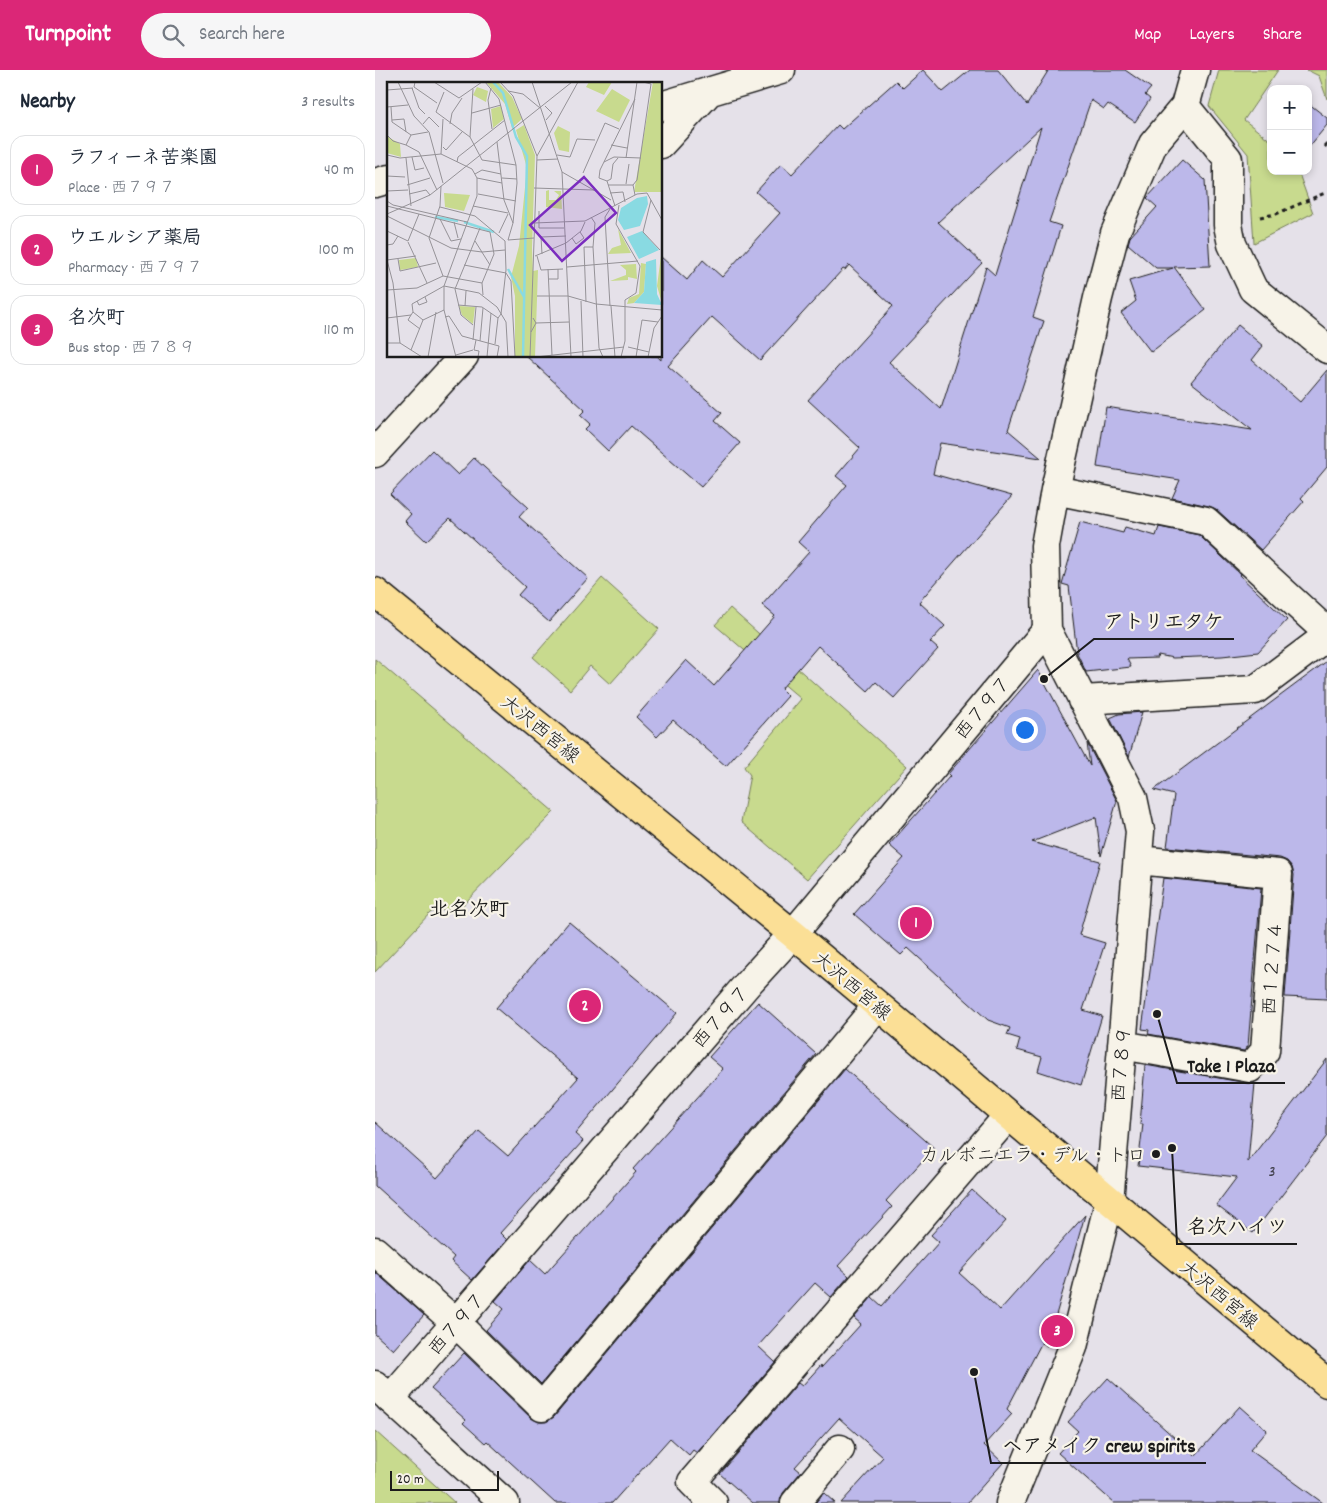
<!DOCTYPE html>
<meta charset="utf-8">
<style>
body{margin:0;font-family:Dekko,"Klee One",sans-serif;background:#f6f6f7;color:#1f2937}
.controls{position:absolute;right:15px;top:15px;display:grid;overflow:hidden;border-radius:10px;box-shadow:0 2px 8px #0003}
.controls button{width:45px;height:45px;display:grid;place-items:center;padding:0;border:0;border-bottom:1px solid #e0e1e3;background:#fff;color:#1f2937;font:25px sans-serif}
.scale{position:absolute;left:15px;bottom:12px;width:109px;box-sizing:border-box;padding-left:5px;border:2px solid #1c1c1c;border-top:0;font-size:14px;line-height:18px;white-space:nowrap;color:#1c1c1c;-webkit-text-stroke:4px #f7f3e8;paint-order:stroke}
.you{position:absolute;left:649px;top:659px;width:18px;height:18px;margin:-12px;border:4px solid #fff;border-radius:50%;background:#1a73e8;box-shadow:0 0 0 8px #1a73e833}
.badge{display:grid;place-items:center;width:32px;height:32px;border-radius:50%;background:#db2777;color:#fff;font-size:16px;font-weight:700}
.pin{position:absolute;translate:-50% -50%;border:2px solid #fff;box-shadow:0 1px 5px #0006}
.list{margin:0;padding:0;list-style:none}
h2{display:flex;justify-content:space-between;align-items:center;height:65px;margin:0;padding:0 20px;font-size:21px}
h2 small{font-size:16px;font-weight:400;color:#747a83}
.list li{display:grid;grid-template-columns:32px 1fr auto;gap:15px;align-items:center;box-sizing:border-box;height:70px;margin:0 10px 10px;padding:0 10px;border:1px solid #e0e1e3;border-radius:15px}
.list b{display:block;font-size:19px;white-space:nowrap}
.list p{margin:0;font-size:16px;white-space:nowrap;color:#747a83}
.list em{font-size:16px;font-style:normal;color:#747a83}
.icon{flex:none;width:28px;height:28px;fill:none;stroke:currentColor;stroke-width:2;stroke-linecap:round;stroke-linejoin:round}
.map{position:relative;flex:none;width:952px;height:1433px;overflow:hidden}
header{display:flex;align-items:center;gap:30px;box-sizing:border-box;height:70px;padding:0 25px;background:#db2777;color:#fff}
header strong{font-size:24px}
nav{display:flex;gap:28px;margin-inline-start:auto;font-size:18px}
.search{width:350px;height:45px;background:#f6f6f7;display:flex;align-items:center;gap:12px;box-sizing:border-box;padding:0 18px;border-radius:28px;color:#747a83;font-size:19px}
main{display:flex}
aside{flex:1;background:#fff}
.map>svg:first-child{display:block}
.green{fill:#c8da8e;stroke:#727b55}
.building{fill:#bcb8ea;stroke:#1c1c1c;fill-rule:evenodd}
.lines{fill:none;stroke-linecap:round;stroke-linejoin:round}
.street-casing{stroke:#1c1c1c;stroke-width:31}
.secondary-casing{stroke:#1c1c1c;stroke-width:31}
.primary-casing{stroke:#1c1c1c;stroke-width:31}
.path{stroke:#1c1c1c;stroke-width:3;stroke-dasharray:4 4;stroke-linecap:butt}
.street{stroke:#f7f3e8;stroke-width:28}
.secondary{stroke:#f7f3e8;stroke-width:28}
.primary{stroke:#fbdf96;stroke-width:28}
.poi-dot{fill:#1c1c1c;stroke:#f7f3e8;stroke-width:2}
.labels{text-anchor:middle;stroke-width:4.5;stroke-linejoin:round;paint-order:stroke}
.number-label{font-size:16px;fill:#444350}
.street-label{font-size:19px;fill:#1c1c1c;stroke:#f7f3e8}
.poi-label{font-size:19px;fill:#1c1c1c;stroke:#f7f3e8;text-anchor:end}
.neighbourhood-label{font-size:20px;font-weight:bold;fill:#1c1c1c;stroke:#f7f3e8}
.inset-river{fill:none;stroke:#89dae2;stroke-width:2.5}
.inset-road{fill:none;stroke:#959297;stroke-width:1}
.view{fill:#7b2cbf;fill-opacity:0.15;stroke:#7b2cbf;stroke-width:2.5}
.inset-edge{fill:none;stroke:#1c1c1c;stroke-width:2.5}
.leader{fill:none;stroke:#1c1c1c;stroke-width:2}
.callout-dot{fill:#1c1c1c;stroke:#f7f3e8;stroke-width:2}
.callout-label{font-size:20px;text-anchor:middle;font-weight:bold;fill:#1c1c1c;stroke:#f7f3e8;stroke-width:4.5;stroke-linejoin:round;paint-order:stroke}
</style>
<header>
<strong>Turnpoint</strong>
<div class="search"><svg class="icon" aria-label="search" viewBox="0 0 24 24"><circle cx="10" cy="10" r="6"/><path d="M15 15l6 6"/></svg>Search here</div>
<nav><a>Map</a><a>Layers</a><a>Share</a></nav>
</header>
<main>
<aside>
<h2>Nearby<small>3 results</small></h2>
<ul class="list">
<li><span class="badge">1</span><div><b>ラフィーネ苦楽園</b><p>Place · 西７９７</p></div><em>40 m</em></li>
<li><span class="badge">2</span><div><b>ウエルシア薬局</b><p>Pharmacy · 西７９７</p></div><em>100 m</em></li>
<li><span class="badge">3</span><div><b>名次町</b><p>Bus stop · 西７８９</p></div><em>110 m</em></li>
</ul>
</aside>
<div class="map">
<svg width="952" height="1433" viewBox="0 0 952 1433">
<rect width="100%" height="100%" fill="#e5e1e9"/>
<filter id="ink" filterUnits="userSpaceOnUse"><feTurbulence type="fractalNoise" baseFrequency=".02" numOctaves="2"/><feDisplacementMap in="SourceGraphic" scale="10" xChannelSelector="R" yChannelSelector="G"/><feConvolveMatrix kernelMatrix="1 2 1 2 8 2 1 2 1" color-interpolation-filters="sRGB"/></filter>
<g filter="url(#ink)">
<path class="green" d="M844 0H903L869 50 896 71V101H923L938 143 879 173 873 84 834 36Z
M932 0H952V29L944 6Z
M227 508 284 559 235 614 215 596 195 620 158 587Z
M355 538 532 696 432 809 366 752 375 705 369 697 426 629 340 555Z
M0 589 179 742 85 838 56 842 0 902Z
M0 1361 80 1433H0Z"/>
<path class="building" d="M548 0 568 22 595 0H623L652 35 673 1 671 0H750L776 18 770 25 775 29 760 52 733 34 729 39 716 30 674 152 686 156 658 247 669 251 633 360 666 388 565 373 558 404 637 426 544 532 570 556 555 572 563 579 519 628 501 612 493 621 443 576 406 619 413 626 351 696 298 650 282 667 261 647 311 590 339 616 400 546 387 535 434 482 423 472 472 415 461 406 485 378 433 330 518 236 474 195 470 200 468 199 385 290 337 247 293 296 347 343 340 351 365 373 326 417 256 356 233 381 210 359 215 354 205 345 210 340 151 286H282L286 290V187L312 210 328 190 347 207 405 143 381 122 406 94 417 104 463 55 467 59 521 11 528 18ZM666 57 620 205 611 197 566 339 514 292 607 193 563 152Z
M933 33 952 48V55L934 77Z
M807 90 830 110 835 196 799 197 831 240 776 282 746 243 761 231 754 211 798 198H781L753 174 755 167 782 137 772 128Z
M863 255 888 276 877 290 925 332 952 300V397L926 428 929 431 886 480 841 439 834 436 797 428 805 410 722 397 731 337 877 360 816 312Z
M57 380 83 405 99 388 153 437 144 447 213 508 174 552 143 525 150 517 75 448 51 471 30 451 36 444 15 424Z
M705 452 748 463 750 457 781 466 784 457 824 465 865 504 864 505 912 550 883 582 847 586 798 588 783 585 782 588 752 589 756 597 711 602 702 583 694 516 687 514Z
M952 591V929L910 927 919 805 917 797 912 791 905 788 792 777 799 725 779 720Z
M663 600 715 696 712 673 742 731 726 786 721 747 657 772 725 791 704 865 730 873 708 940 727 946 706 1015 663 1001 667 987 642 980 645 969 632 965 635 958 613 950 533 878 526 885 479 844 529 788 514 775 575 706 573 704Z
M767 642 754 687 735 648 744 644Z
M788 808 886 818 873 976 869 981 773 964 774 960 767 959Z
M194 852 302 943 200 1064 208 1071 125 1163 132 1170 97 1210 76 1191 79 1187 0 1116V1052L62 1108 104 1061 133 1086 203 1008 121 938Z
M383 932 441 984 166 1314 111 1260 129 1239 120 1231 155 1190 170 1204 261 1102 258 1099 348 999 334 987Z
M952 989V1066L878 1163 841 1135 862 1107 763 1096 768 1054H765L770 995 872 1013H880L873 1092Z
M470 999 559 1078 511 1131 517 1137 463 1196 474 1206 456 1227 440 1213 383 1276 400 1292 322 1383 318 1380 314 1385 295 1368 237 1433H180L112 1371 110 1373 88 1353 91 1350 56 1319 89 1283 156 1348 164 1352H171L179 1347Z
M597 1120 631 1151 584 1203 625 1240 710 1145 672 1276 667 1272 632 1339 637 1344 609 1375 628 1393 592 1433H466L508 1387 464 1348 420 1397 426 1402 408 1423 405 1433H378L345 1404 423 1313 427 1316 446 1295 447 1297 486 1254 479 1248 497 1227 507 1236 564 1172 556 1165Z
M0 1202 49 1245 18 1280 0 1264Z
M733 1308 820 1386 865 1336 892 1360 875 1380 948 1433H739L683 1383 703 1361 693 1352Z
M449 1423 460 1433H440Z"/>
<g class="lines">
<defs>
<path id="street" d="M286 36 406 0
M810 36 853 89V155L857 174 878 219 952 279
M286 74 333 23
M0 113 14 109
M0 383 89 286
M680 420 831 451 952 562
M707 630 880 620 952 566
M747 975 875 998 890 981 903 804 763 790
M734 1132 765 761 758 728 672 560 670 476 680 420 723 228 740 163 778 74 810 36 820 0
M0 1181 81 1253 167 1337 502 936
M15 1329 375 911 418 864 672 560
M338 1433 317 1412 633 1046
M420 1433 465 1379"/>
<path id="secondary" d="M0 1315 130 1433
M635 1433 698 1277 734 1132"/>
<path id="primary" d="M0 522 418 864 952 1313"/>
</defs>
<use href="#street" class="street-casing"/>
<use href="#secondary" class="secondary-casing"/>
<use href="#primary" class="primary-casing"/>
<path class="path" d="M949 74 952 77
M885 147 901 144 952 122"/>
<use href="#street" class="street"/>
<use href="#secondary" class="secondary"/>
<use href="#primary" class="primary"/>
</g>
</g>
<circle class="poi-dot" cx="781" cy="1084" r="5"/>
<g class="labels">
<g class="number-label">
<text x="897" y="1106">3</text>
</g>
<g class="street-label">
<text transform="translate(607 637) rotate(-50)" y="7">西７９７</text>
<text transform="translate(166 658) rotate(39)" y="7">大沢西宮線</text>
<text transform="translate(896 898) rotate(-86)" y="7">西１２７４</text>
<text transform="translate(478 915) rotate(40)" y="7">大沢西宮線</text>
<text transform="translate(345 946) rotate(-49)" y="7">西７９７</text>
<text transform="translate(745 994) rotate(-85)" y="7">西７８９</text>
<text transform="translate(845 1224) rotate(40)" y="7">大沢西宮線</text>
<text transform="translate(81 1253) rotate(-49)" y="7">西７９７</text>
</g>
<g class="poi-label">
<text x="771" y="1091">カルボニエラ・デル・トロ</text>
</g>
<g class="neighbourhood-label">
<text x="94" y="845">北名次町</text>
</g>
</g>
<g transform="translate(12 12)">
<rect width="275" height="275" fill="#e5e1e9"/>
<path d="M99 0H111L125 15 135 37 125 46 118 22ZM202 0H225L217 13 199 5ZM266 0H275V110H247ZM90 5 101 9 99 20 86 13ZM225 7 243 18 232 40 209 29ZM114 24 117 37 106 46 104 27ZM137 43 148 73 145 166 146 189 151 188 148 275H128V214L124 195 132 164 140 86 129 48ZM171 44 183 50 182 70 172 68 167 51ZM0 54 13 62 14 75 0 71ZM162 108V118H169L172 113 167 109H174L175 127 159 125V109ZM57 111 83 113 77 129 58 125ZM231 147 244 171 221 172 225 166 234 163ZM274 174 275 177V221L270 204ZM29 176 31 185 13 188 12 178ZM254 181 259 182 257 210 247 221 240 222 242 216 252 212ZM249 182 250 197 241 195V198L223 199 239 193V188L233 183ZM72 224 88 225 86 242 75 233Z" fill="#c8da8e"/>
<path d="M260 114 261 122 253 144 237 148 231 138 234 126 250 116ZM255 149 272 168 252 177 240 155ZM269 177 270 212 275 223 247 221 257 210 259 180Z" fill="#89dae2"/>
<path class="inset-river" d="M106 0 116 11 129 55 140 74 136 275M48 135 71 139M77 140 107 150M121 187 137 215"/>
<path class="inset-road" d="M11 0 27 34 42 50 56 101M28 0 27 5 50 21M47 0 72 16 95 0M98 0 112 17 129 83 130 101 126 141M113 0 126 14 150 74M145 0 175 90 184 275M25 6 32 26 38 32M104 6 101 18 105 47M86 7 83 55 93 74 95 78 129 83M0 8 26 6M121 9 136 12 153 26M57 10 49 30 83 55M158 24 165 31 159 38M0 25 21 23M4 25 5 40 24 53 41 50M85 31 114 23M5 38 17 37 19 50M36 42 42 35 52 45M63 42 65 31 75 16M0 53 6 59 19 63M24 53 19 63 32 70 50 108M110 60 117 118 126 141 121 158M224 63 240 66M56 65 59 68 75 50M54 72 56 37M0 73 13 76 54 72 85 87 90 96V114L57 204V228L69 275M170 73 183 75 190 57 208 58M25 75 28 88 37 86M19 76 24 124M239 76 250 0M150 78 171 77M70 80 71 75 118 38M217 80 227 75 254 76M175 90 224 118M196 91 218 41 232 47M88 92 95 88 114 92M0 94 18 95M90 96 115 101M115 96 130 97M220 99 224 97 226 82 231 76M239 102 242 82M20 103 43 96M221 103H246M54 104 53 124 42 156 56 194M147 106 207 108M0 109 21 108M223 111 236 110 238 120M22 112 39 108 43 113M91 112 129 119M248 113 246 103 250 98 264 2 256 0M264 118 256 150 273 168M0 119 6 123 80 140M232 123 229 142 253 184 249 211 238 218V259L234 275M0 124 103 150M86 124 121 131M228 124 220 99 212 96 213 88 248 17M53 125 88 134 118 159M223 127 218 135 223 224M152 129V146H177M0 132 43 113 185 0M0 134 64 166 95 170 118 168M204 135 208 141 206 165 212 266 216 275M53 137 64 159 74 157M198 139 250 112 260 111 275 138M67 140 71 156M147 141 198 139M0 149 21 159 32 132M112 151 121 132M185 156 189 162 197 156 193 150M121 158 147 156M88 159 103 183M21 160 40 201M0 163 6 162 11 154M155 172 154 155 179 154M148 174 179 161 194 149 198 140M150 174 154 188 176 187M11 177 13 189 49 181M0 178 6 201 13 261M0 178 29 174M77 183 119 191 124 199 128 275M180 185 251 179M161 187 165 273M162 197H171V187M0 208 30 206 56 194 95 201M96 213 95 201 107 172 103 150M150 214H181L209 222 275 228M30 219 32 223 40 220 38 215M194 219 196 275M199 220 197 165H206M71 223 95 225 111 236 114 232M78 224 79 209M224 224 228 275M26 230 25 222 57 204 92 211 110 225 119 240 121 275M114 232 119 188 118 159M24 233 21 238 33 247M58 235 62 234 75 254 112 264 110 275M0 236 24 233 26 230 36 238M149 241 182 240M86 243 74 233 68 207 93 146M144 250 149 241 146 236M86 258 89 225M89 258 87 268 92 269 91 275M93 259 96 226M0 261H13L35 275M108 262 111 236M241 265 262 270M24 268 36 238 57 228M69 273 86 268M41 275 49 230M100 275 104 231M143 275 150 74 191 0M149 275 237 265M249 275 255 238 271 240M261 275 267 246 275 234"/>
<path class="view" d="M197 95 229 131 175 179 143 143Z"/>
<rect width="275" height="275" class="inset-edge"/>
</g>
<path class="leader" d="M669 609L719 569H859M782 944L802 1013H910M797 1078L802 1174H922M599 1302L616 1393H831"/>
<g class="callout-dot">
<circle cx="669" cy="609" r="5"/>
<circle cx="782" cy="944" r="5"/>
<circle cx="797" cy="1078" r="5"/>
<circle cx="599" cy="1302" r="5"/>
</g>
<g class="callout-label">
<text x="789" y="558">アトリエタケ</text>
<text x="856" y="1002">Take 1 Plaza</text>
<text x="862" y="1163">名次ハイツ</text>
<text x="724" y="1382">ヘアメイク crew spirits</text>
</g>
</svg>
<div class="controls">
<button>+</button>
<button>−</button>
</div>
<div class="scale">20 m</div>
<div class="you"></div>
<div class="pin badge" style="left:541px;top:853px">1</div>
<div class="pin badge" style="left:210px;top:936px">2</div>
<div class="pin badge" style="left:682px;top:1261px">3</div>
</div>
</main>
